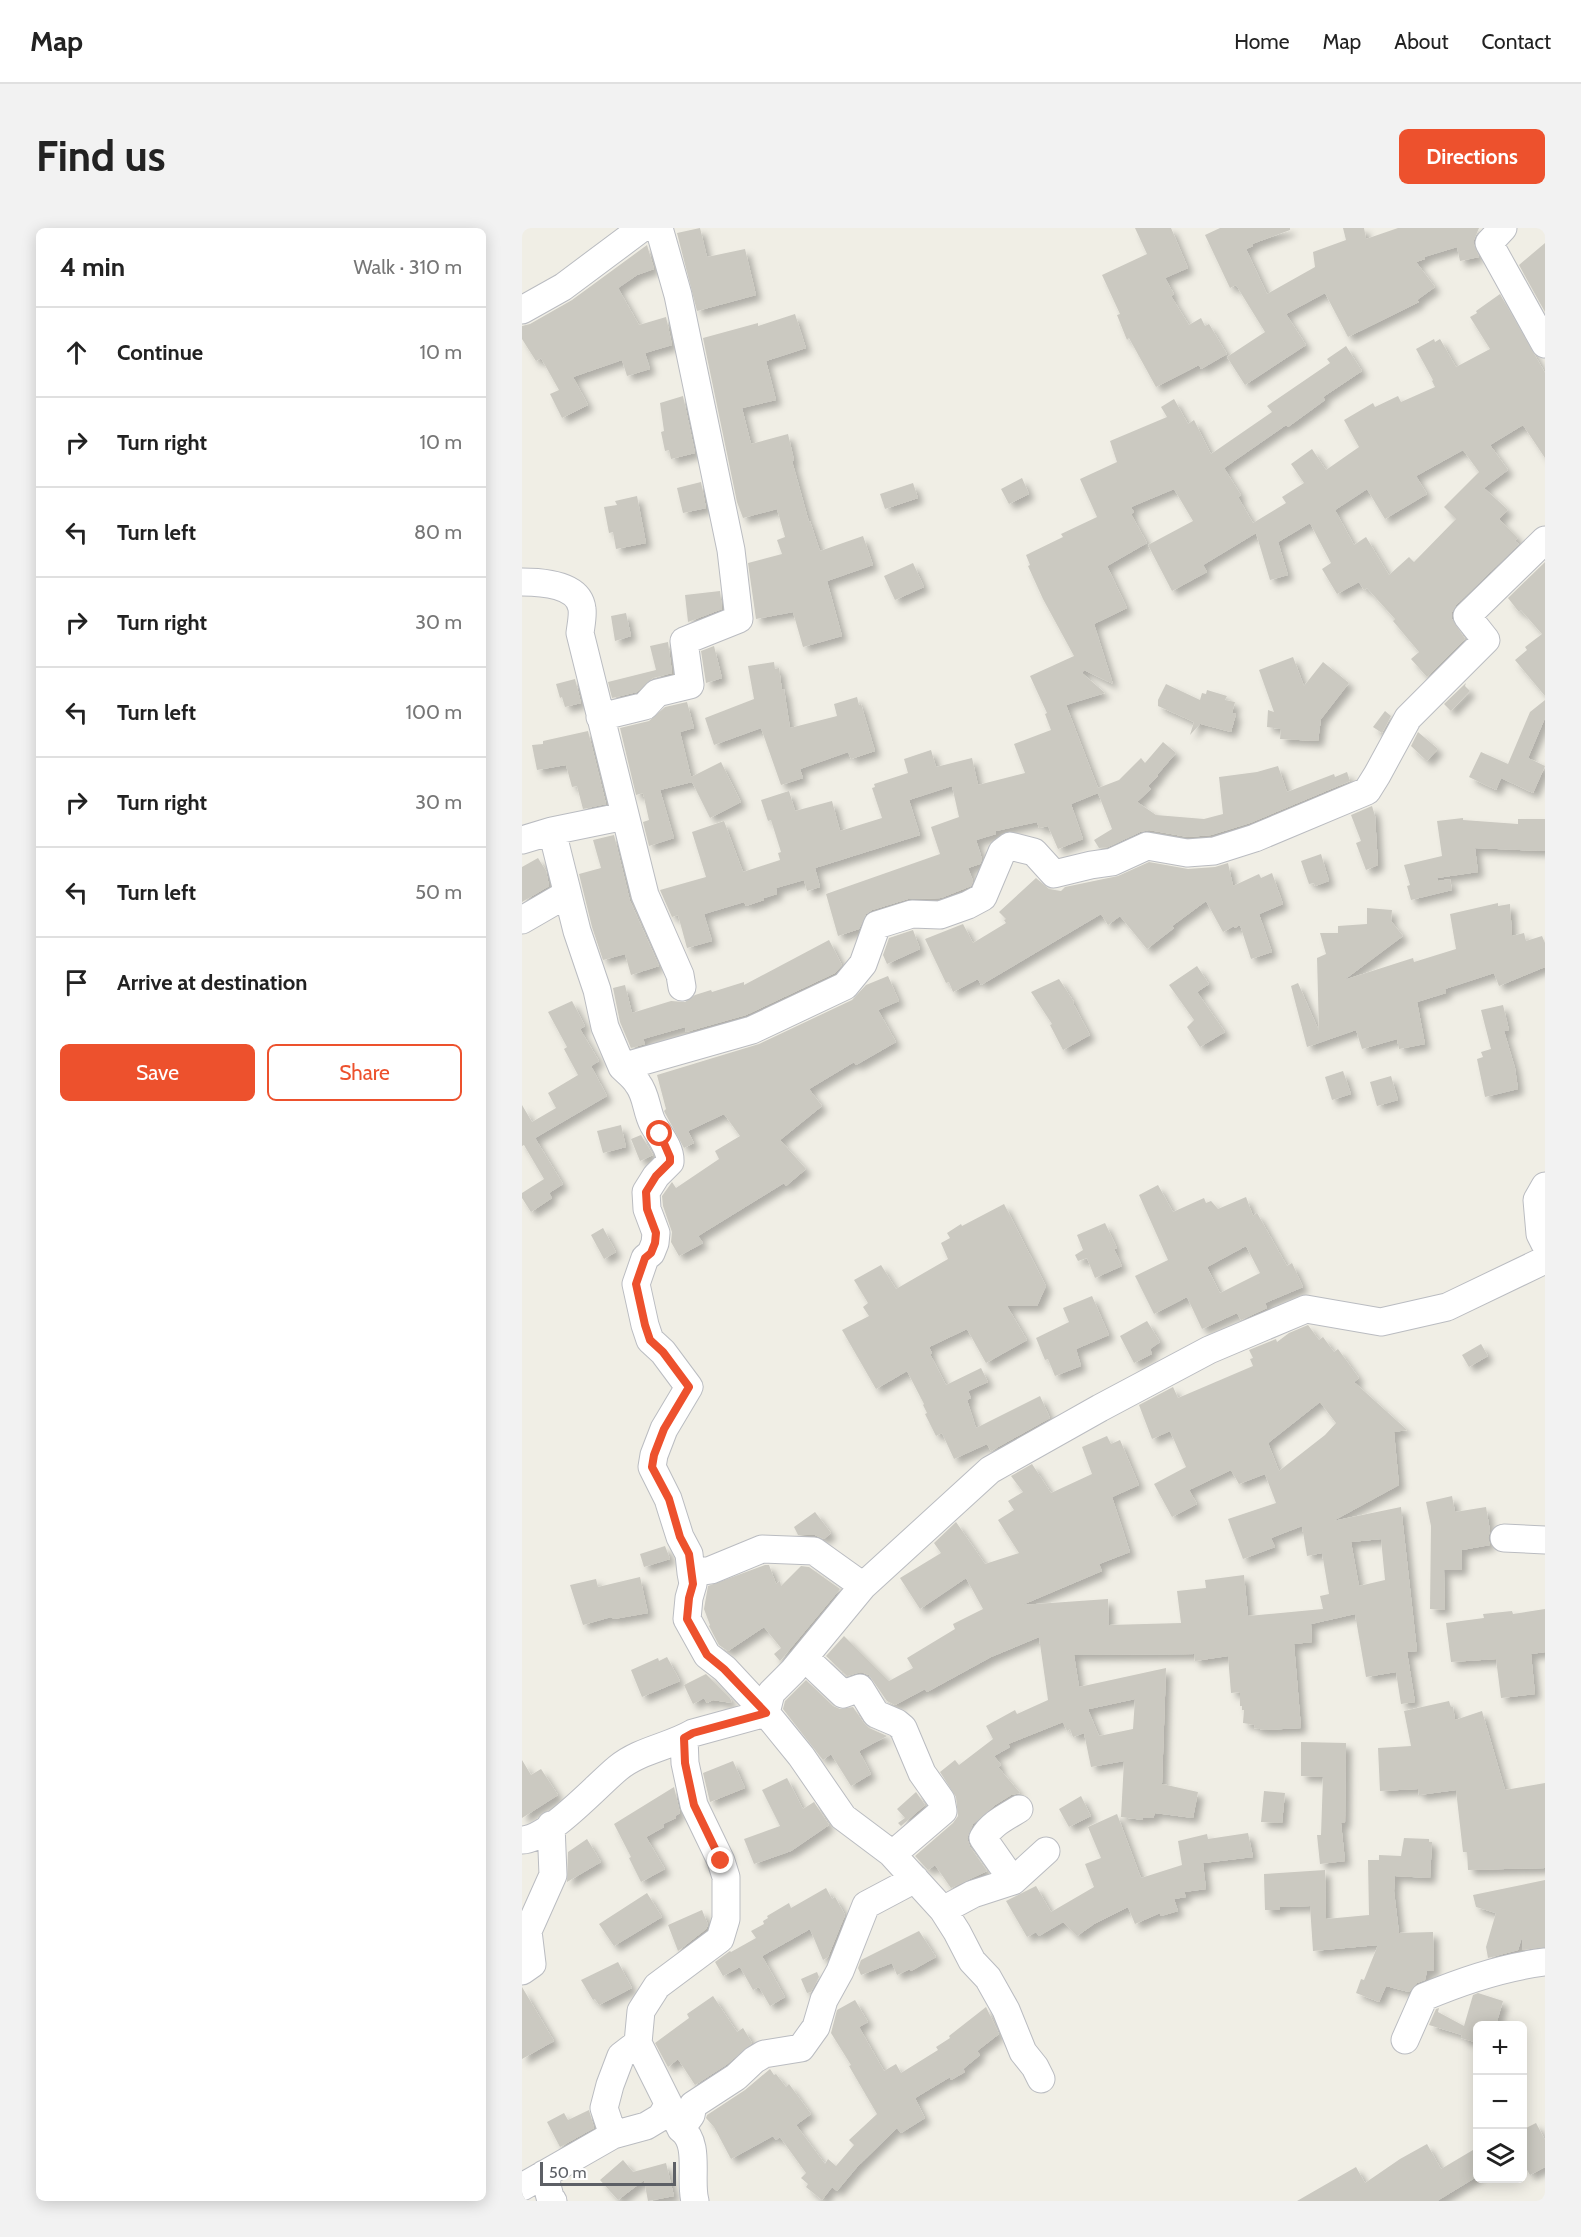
<!DOCTYPE html>
<meta charset="utf-8">
<style>
body{margin:0;font-family:Cabin,sans-serif;background:#f2f2f2;color:#222}
.controls{position:absolute;right:18px;bottom:18px;display:grid;overflow:hidden;border-radius:9px;box-shadow:0 3px 15px #0003}
.controls button{width:54px;height:54px;display:grid;place-items:center;padding:0;border:0;border-bottom:2px solid #e0e0e0;background:#fff;color:#222;font:30px sans-serif}
.scale{position:absolute;left:18px;bottom:15px;width:136px;box-sizing:border-box;padding-left:6px;border:3px solid #5d6066;border-top:0;font-size:16px;line-height:21px;white-space:nowrap;color:#5d6066;-webkit-text-stroke:4px #fff;paint-order:stroke}
.stop{position:absolute;width:18px;height:18px;margin:-14px;border:4px solid #ed512d;border-radius:50%;background:#fff}
.stop.end{background:#ed512d;border-color:#fff;box-shadow:0 2px 6px #0008}
.list{margin:0;padding:0;list-style:none}
h2{display:flex;justify-content:space-between;align-items:center;height:78px;margin:0;padding:0 24px;font-size:26px}
h2 small{font-size:20px;font-weight:400;color:#767676}
.list li{display:grid;grid-template-columns:39px 1fr auto;gap:18px;align-items:center;box-sizing:border-box;height:90px;padding:0 24px;border-top:2px solid #e0e0e0}
.list b{display:block;font-size:22px;white-space:nowrap}
.list em{font-size:20px;font-style:normal;color:#767676}
.actions{display:flex;gap:12px;padding:18px 24px}
.actions a{flex:1;padding:14px 0;border:2px solid #ed512d;border-radius:9px;text-align:center;font-size:21px;color:#ed512d}
.actions .main{background:#ed512d;color:#fff}
.icon{flex:none;width:33px;height:33px;fill:none;stroke:currentColor;stroke-width:2;stroke-linecap:round;stroke-linejoin:round}
.map{position:relative;flex:none;width:1023px;height:1973px;overflow:hidden;border-radius:9px}
header{display:flex;align-items:center;gap:36px;box-sizing:border-box;height:84px;padding:0 30px;background:#fff;border-bottom:2px solid #e0e0e0}
header strong{font-size:28px}
nav{display:flex;gap:33px;margin-inline-start:auto;font-size:21px}
.intro{display:flex;align-items:center;justify-content:space-between;box-sizing:border-box;height:144px;padding:0 36px}
h1{margin:0;font-size:42px}
.button{padding:15px 27px;border-radius:9px;background:#ed512d;color:#fff;font-size:21px;font-weight:700}
main{display:flex;gap:36px;padding:0 36px}
aside{flex:1;background:#fff;border-radius:9px;box-shadow:0 3px 15px #0003}
.map>svg:first-child{display:block}
.building{fill:#cbc9c1;fill-rule:evenodd;filter:url(#shadow)}
.lines{fill:none;stroke-linecap:round;stroke-linejoin:round}
.minor-casing{stroke:#babcc1;stroke-width:29}
.minor{stroke:#fff;stroke-width:27}
.route{stroke:#ed512d;stroke-width:8}
</style>
<header>
<strong>Map</strong>
<nav><a>Home</a><a>Map</a><a>About</a><a>Contact</a></nav>
</header>
<div class="intro"><h1>Find us</h1><a class="button">Directions</a></div>
<main>
<aside>
<h2>4 min<small>Walk · 310 m</small></h2>
<ul class="list">
<li><svg class="icon" aria-label="ahead" viewBox="0 0 24 24"><path d="M12 20V5M6 11l6-6 6 6"/></svg><div><b>Continue</b></div><em>10 m</em></li>
<li><svg class="icon" aria-label="right" viewBox="0 0 24 24"><path d="M7 20v-9h11M14 6l5 5-5 5"/></svg><div><b>Turn right</b></div><em>10 m</em></li>
<li><svg class="icon" aria-label="left" viewBox="0 0 24 24"><path d="M17 20v-9H6M10 6l-5 5 5 5"/></svg><div><b>Turn left</b></div><em>80 m</em></li>
<li><svg class="icon" aria-label="right" viewBox="0 0 24 24"><path d="M7 20v-9h11M14 6l5 5-5 5"/></svg><div><b>Turn right</b></div><em>30 m</em></li>
<li><svg class="icon" aria-label="left" viewBox="0 0 24 24"><path d="M17 20v-9H6M10 6l-5 5 5 5"/></svg><div><b>Turn left</b></div><em>100 m</em></li>
<li><svg class="icon" aria-label="right" viewBox="0 0 24 24"><path d="M7 20v-9h11M14 6l5 5-5 5"/></svg><div><b>Turn right</b></div><em>30 m</em></li>
<li><svg class="icon" aria-label="left" viewBox="0 0 24 24"><path d="M17 20v-9H6M10 6l-5 5 5 5"/></svg><div><b>Turn left</b></div><em>50 m</em></li>
<li><svg class="icon" aria-label="arrive" viewBox="0 0 24 24"><path d="M6 21V4h12l-3 4 3 4H6"/></svg><div><b>Arrive at destination</b></div></li>
</ul>
<div class="actions"><a class="main">Save</a><a>Share</a></div>
</aside>
<div class="map">
<svg width="1023" height="1973" viewBox="0 0 1023 1973">
<defs>
<filter id="shadow"><feDropShadow dx="5.5" dy="5.5" stdDeviation="3" flood-color="#0004"/></filter>
</defs>
<rect width="100%" height="100%" fill="#f0eee5"/>
<path class="building" d="M178 0 185 29 223 21 234 67 175 83 155 5Z
M613 0H649L666 40 643 50 652 66 649 68 667 97 679 90 683 98 687 96 705 126 679 141 677 137 634 159 607 110 605 112 595 87 598 86 580 47 625 26Z
M698 0H768V2L730 16 731 18 724 21 745 66 793 39 791 24 824 12 821 0H842L844 11 876 0H957L951 14 957 29 938 33 935 19 902 29 903 31 894 34 913 59 895 72 897 74 826 109 803 65 764 86 784 117 723 157 705 129 743 104 714 57 708 60 683 7Z
M1023 15V84L997 37Z
M125 17 132 41 115 47 96 60 117 97 144 89 150 117 123 125 128 141 105 148 100 132 51 149 66 177 40 190 28 166 37 162 19 130 14 133 0 111V98L8 96 50 72Z
M978 66 1023 145V230L1001 197 968 217 986 242 962 260 986 282 977 291 996 310 993 313 997 316 934 377 930 384V391L943 411 905 449 889 431 897 424 871 393 873 391 845 360 842 362 837 354 815 366 800 341 809 335 788 295 756 314 766 347 748 352 734 305 681 337 685 344 650 363 626 317 671 293 652 261 609 279 612 284 609 286 625 315 585 338 605 380 572 396 591 456 562 442 560 445 583 465 544 477 576 560 597 552 619 530 623 535 641 514 654 525 635 547 636 548 626 558 629 561 615 574 634 587 682 591 701 586 697 549 735 544 756 538 765 564 812 546 813 549 825 544 828 553 728 595 689 607 666 609 627 602 618 604 586 619 577 620 572 612 590 601 576 565 549 576 561 611 536 621 526 598 517 600 515 594 474 603V606L454 612 460 631 458 636 446 640 451 653 449 658 419 670 386 671 350 682 344 686 337 701 316 708 304 666 418 626 409 599 437 589 430 558 387 572 398 607 293 640 298 659 285 663 282 652 254 660 255 666 242 670V672L224 678 222 674 182 686 190 713 165 720 156 687 150 689 138 662 184 649 170 604 202 593 221 644 258 632 256 625 259 624 249 592 246 593 239 572 267 563 273 583 310 573 318 603 360 590 350 560 353 559 352 556 386 545 382 531 409 522 414 539 450 530 456 557 503 545 492 516 529 502 523 486 525 485 508 448 552 428 521 371 506 338 508 337 504 327 541 309 539 306 575 289 558 251 595 234 588 213 645 189 639 179 652 171 666 196 672 192 689 226 750 184 745 178 808 135 805 131 824 118 840 143 801 169 803 172 766 199 764 197 702 240 719 267 716 269 731 295 764 275 760 269 782 255 769 236 790 221 804 242 837 219 822 192 851 175 853 179 876 168 879 174 913 159 910 153 911 152 894 121 912 111 913 114 918 111 934 139 968 121 948 89 955 85 954 83ZM941 222 957 244 922 279 934 291 892 334 887 329 867 347 844 309 832 317 813 282 845 261 863 291 905 266 894 248Z
M273 86 284 120 244 133 254 172 220 180 229 216 266 206 272 232 270 233 287 294 288 293 298 323 341 308 351 337 305 353 320 408 281 419 271 384 234 391 226 335 260 326 255 312 263 309 255 281 221 290 215 274 181 110 236 95V98Z
M161 168 173 225 149 231 147 222 143 223 139 204 142 203 138 175Z
M500 250 507 266 487 276 479 261Z
M179 254 184 280 161 285 155 260Z
M391 255 396 270 363 281 358 266Z
M115 268 124 315 94 321 91 304 87 305 82 279 95 277 93 273Z
M1023 334V468L993 432 1005 422 1003 419 1020 406 999 382 997 384 986 370Z
M391 335 402 359 373 372 362 348Z
M198 363 200 381 166 394 163 367Z
M104 385 109 408 93 413 89 388Z
M146 414 150 445 131 450 115 464 90 470 86 454 134 442 128 418Z
M192 418 200 450 184 455 179 423Z
M771 429 782 458 801 434 827 455 799 491 796 513 758 511 759 501 745 499 746 482 752 484 737 442Z
M252 434 253 441 257 440 260 462 262 461 268 500 315 488 312 476 335 469 337 477 339 476 353 523 329 531 326 524 278 541 281 550 259 557 239 500 192 517 183 490 232 471 226 438Z
M53 451 59 475 43 479 40 469 38 470 34 456Z
M944 455 943 458 948 463 929 483 922 476Z
M644 456 678 472 680 465 684 466 685 462 705 468 703 472 713 474 710 485 714 486 709 504 679 496 680 494 668 507 672 494 636 478V472Z
M1023 472V490L1006 530 1023 538 1011 565 979 550 974 562 947 549 959 524 986 536 1008 484Z
M165 474 172 500 158 504 169 549 199 534 219 574 188 590 170 554 138 562 152 610 127 618 121 594 127 592 121 565 114 567 98 500 127 493 143 479Z
M863 483 869 488 860 505 851 499Z
M66 503 84 576 61 581 55 558 50 559 44 537 15 542 10 517 21 516V513Z
M896 504 916 521 905 533 889 518Z
M850 578 853 588 856 637 844 642 834 615 839 613 829 587Z
M941 590V592L996 596V591H1023V623L953 620 956 644 915 650 916 653 928 651 930 662 889 672 885 658 888 657 882 637 920 628 915 593Z
M92 607 108 673 137 738 109 747 103 726 81 732 70 699 57 646 79 640 71 612Z
M799 626 807 653 793 658 792 655 787 656 779 633Z
M16 630 24 643 27 658 0 674V639Z
M627 634 666 641 693 639 706 635 711 658 737 646 739 650 750 645 761 676 737 686 750 724 729 731 718 697 713 700 712 698 701 704 684 673 650 698 652 700 625 721 598 688 586 697 579 686 459 757 456 751 431 764 427 754 424 755 403 711 441 696 451 715 484 695 482 692 484 691 477 684 514 650 527 661 539 663 543 659 596 648Z
M976 675V678L988 676 990 708 1002 705 1004 713 1020 708 1023 715V739L977 758 972 745 923 761 924 765 895 774 903 816 877 821 875 811 840 821 834 802 785 819 769 758 776 755 797 803 795 730 804 726 798 705H816V698L845 696V680L870 682 869 693 881 708 822 752 891 730 892 734 934 721 928 686Z
M391 702 398 721 365 736 361 727 367 710Z
M307 712 320 737 313 745 224 787 164 804 163 799 121 811 123 816 109 820 98 794 91 760 103 757 110 785 149 773 163 774 173 767 189 762 190 764 222 754V757Z
M675 738 687 756 675 764 703 804 678 819 665 799 672 792 647 757Z
M366 748 377 773 356 782 374 814 334 837 332 834 287 861 300 878 258 912 284 941 264 958 262 955 176 1008 181 1015 157 1028 149 1014 150 1004 141 978 140 968 150 954 154 960 197 931 193 923 218 908 202 886 166 903 172 915 162 920 143 885 142 883 144 881 135 847 237 816 330 772 344 757Z
M537 751 552 774 551 775 568 807 541 822 528 797 530 796 509 764Z
M50 773 63 798 58 801 77 833 69 838 85 868 13 910 41 956 27 965 30 970 9 984 0 970V965L22 951 2 917 0 918V877L10 894 34 880 26 865 56 847 42 821 45 819 26 784Z
M981 777 987 802 982 803 993 840 996 861 963 869 955 831 961 829 959 824 969 821 959 782Z
M821 843 829 866 810 872 803 849Z
M869 848 876 872 855 878 848 854Z
M99 897 104 919 81 925 75 903Z
M119 907 131 927 118 933 109 911Z
M636 957 651 984 682 970 684 975 689 973 696 981 724 969 731 988 735 985 765 1038 770 1035 781 1059 743 1075 745 1080 719 1092 715 1085 680 1101 665 1069 632 1086 613 1048 646 1032 617 967ZM724 1018 738 1045 698 1065 685 1039Z
M482 976 524 1058 515 1078H485L505 1112 464 1135 445 1101 407 1119 410 1125 408 1126 424 1157 459 1140 466 1154 446 1163 449 1170 445 1172 454 1200 518 1168 528 1190 469 1223 465 1216 432 1231 420 1205 414 1208 403 1186 405 1185 401 1177 402 1176 385 1143 354 1161 320 1102 347 1088 341 1079 346 1075 332 1052 359 1037 374 1061 426 1031 419 1015 428 1010 425 1005 439 996 440 998Z
M583 995 595 1020 592 1021 600 1038 573 1050 565 1030 556 1033 553 1027 561 1022 555 1007Z
M81 1000 94 1024 82 1031 69 1007Z
M570 1068 587 1107 554 1121 559 1138 533 1148 526 1131 523 1132 514 1110 547 1094 541 1080Z
M625 1093 638 1114 628 1121 630 1126 612 1135 598 1108Z
M786 1097 797 1112 801 1109 812 1124 816 1121 837 1150 832 1154 885 1202 872 1204 877 1257 811 1293 879 1279 895 1423 885 1424 893 1474 879 1476 874 1444 844 1449 833 1386 789 1396 790 1414 772 1416 779 1500 743 1502 732 1500 733 1497 721 1495 722 1482H720V1478H718V1464L709 1465 706 1428 673 1433 672 1426 552 1427 557 1459 644 1440 640 1556 676 1564 671 1590 633 1585 631 1590H621V1592L599 1589 602 1533 569 1539 562 1505 551 1509 548 1501 545 1503 541 1494 486 1516 488 1519 472 1528 479 1537 476 1539 498 1565 489 1567 473 1577 451 1596 445 1610 448 1619 465 1643 429 1660 413 1637 406 1642 393 1628 431 1595 436 1588 434 1569 418 1544 433 1532 437 1537 471 1511 464 1498 493 1482 495 1486 526 1472 517 1409 469 1429 405 1464 403 1461 373 1477 365 1473 347 1447 339 1444 325 1448 304 1428 322 1408 367 1453 391 1440 385 1430 433 1401 431 1396 461 1381 444 1350 398 1381 378 1350 419 1325 412 1315 434 1294 463 1336 497 1325 476 1292 492 1282 486 1273 501 1264 489 1248 510 1236 529 1265 570 1246 560 1219 585 1208 589 1216 598 1212 617 1257 590 1269 608 1324 577 1336 580 1343 500 1377 586 1371 587 1397 659 1395 655 1363 684 1360 683 1352 722 1347 726 1388 801 1381 798 1368 807 1366 800 1325 785 1328 780 1298 749 1310 753 1319 721 1331 706 1291 754 1275 743 1246 717 1256 709 1242 667 1262 675 1276 650 1289 632 1256 664 1239 648 1203 630 1211 617 1177 651 1159 656 1170 731 1138 728 1131 731 1130 727 1122 754 1111 755 1114 767 1105ZM798 1174 814 1195 803 1207 757 1243 746 1215ZM859 1311 863 1352 837 1358 829 1314ZM613 1471 611 1501 577 1508 567 1484V1481Z
M959 1116 966 1128 947 1139 940 1127Z
M930 1268 933 1284 964 1279 968 1303 966 1310 968 1317 940 1322V1342H922L923 1382 908 1381 909 1298 904 1274Z
M293 1284 309 1305 302 1311 293 1307H276L272 1299Z
M143 1318 148 1331 122 1339 118 1326Z
M243 1337H247L254 1356 258 1353 259 1358 279 1338 287 1339 318 1361 258 1433 252 1426 259 1420 242 1399 206 1423 197 1417 187 1398 188 1397 182 1381 186 1358Z
M118 1349 126 1385 92 1391 89 1389 61 1397 48 1357 74 1351 76 1359Z
M1023 1381V1424L1009 1426 1013 1466 979 1470 974 1431 929 1434 924 1395 962 1390 961 1386 990 1383 991 1386Z
M145 1429 158 1453 120 1469 109 1442 136 1430 137 1433Z
M184 1446 208 1470 210 1475 191 1472 185 1475 182 1470 171 1476 162 1457Z
M284 1452 311 1478 318 1481 331 1479 341 1494 347 1500 365 1508 337 1523 349 1546 329 1558 309 1526 301 1532 261 1481 263 1473Z
M927 1473 929 1479H931L933 1492 960 1483 983 1562 1023 1555V1640L946 1642 945 1624H941L934 1562 897 1567 896 1561 858 1563 856 1520 889 1518 882 1483Z
M779 1514 824 1515 823 1595H819L823 1633 798 1636 795 1607H799L801 1549 779 1548Z
M0 1532 9 1547 19 1541 36 1567 0 1590Z
M211 1533 223 1560 188 1574 181 1545Z
M265 1550 281 1581 292 1574 307 1597 269 1623 232 1636 222 1611 258 1598 240 1562Z
M152 1559 158 1585 153 1588 154 1590 141 1596 142 1599 124 1609 143 1641 119 1654 107 1630 109 1629 92 1596Z
M742 1563 763 1565 760 1595 739 1594Z
M394 1564 403 1577 379 1598 376 1595 383 1590 375 1581Z
M559 1568 569 1588 547 1599 537 1581Z
M595 1586 619 1650 660 1637 656 1613 685 1606 686 1611 726 1605 731 1629 681 1635 684 1661 662 1664 664 1669 652 1671 656 1683 639 1688 638 1685 613 1696 606 1679 572 1696 555 1708 541 1694 517 1708 514 1704 505 1709 484 1673 514 1658 529 1684 572 1659 563 1636 579 1630 566 1599Z
M882 1610 907 1611V1614H910L908 1650 873 1648 872 1663 877 1705 911 1704 912 1743H905L903 1752 895 1755 887 1764 864 1758 857 1774 834 1765 839 1751 842 1752 856 1717 791 1723 788 1678 758 1679V1682H743L742 1646 803 1642 804 1691 847 1687 846 1632H857V1627L879 1628Z
M65 1611 79 1634 45 1654 46 1624Z
M1023 1652V1719L1000 1722V1709L996 1722 966 1730 964 1719 974 1685 954 1679 951 1667Z
M304 1660 310 1671 313 1669 323 1687 306 1729 301 1732 288 1701 240 1728 263 1769 248 1778 237 1759 231 1762 218 1739 201 1748 193 1734 208 1723 209 1724 234 1710 229 1703 242 1696 241 1693 246 1690 245 1688 267 1675 269 1680Z
M125 1665 140 1689 92 1718 77 1696Z
M180 1682 186 1697 184 1701 156 1723 146 1697Z
M397 1703 414 1729 389 1743 388 1741 375 1747 370 1735 339 1747 336 1740 339 1732Z
M96 1734 110 1760 77 1777 73 1771 71 1772 59 1752Z
M295 1744 297 1749 289 1764 285 1765 279 1751Z
M0 1759 32 1813 0 1831Z
M956 1765 981 1773 974 1797H956V1815L939 1810 940 1807 907 1797 914 1781 917 1780 916 1784 942 1798 951 1767Z
M191 1768 215 1804 221 1800 230 1815 204 1837 173 1857 156 1831 146 1839 133 1815 167 1790 165 1786Z
M333 1772 346 1794 337 1799 362 1843 374 1836 379 1845 416 1822 414 1819 428 1810 427 1808 464 1779 477 1806 455 1823 458 1827 441 1841 443 1844 429 1852 428 1849 393 1870 403 1890 379 1905 375 1900 335 1939 315 1963 310 1959 300 1972 284 1959 286 1956 279 1950 284 1945 258 1909 254 1912 251 1908 209 1931 192 1899 184 1890 185 1887 223 1862 248 1841 252 1847 254 1846 264 1859 267 1856 289 1886 274 1897 303 1936 306 1931 314 1938 332 1917 327 1912 355 1886 327 1838 329 1837 309 1805 315 1782Z
M67 1882 72 1900 38 1919 25 1894 42 1885 46 1892Z
M1014 1895 1023 1912V1939L1008 1947 1000 1933V1902Z
M905 1916 919 1941 951 1922 956 1930V1948L915 1973H775L834 1939 843 1955 878 1931Z
M101 1932 111 1944 144 1935 152 1968 126 1973 122 1952 96 1972 78 1952Z"/>
<g class="lines">
<defs>
<path id="minor" d="M981 0 967 15 1023 116
M0 82 41 59 120 0
M0 354C19 354 57 356 60 381 61 388 59 397 58 405L123 667 158 747 160 759
M78 489 123 478 135 465 168 457 162 413 217 391 209 322 156 67 137 0
M30 603 55 703 75 762 83 799 100 839 230 802 323 758 341 736 355 697 390 686 418 687 446 677 461 669 480 624 488 618 512 624 532 646 569 637 590 634 625 618 665 625 692 623 733 610 845 563 855 547 886 490 964 412 945 388 1023 312
M0 612 30 603 103 588
M0 692 45 666
M100 839C105 844 112 849 116 856 125 868 124 883 131 896 137 907 149 920 148 934L134 948 124 964 125 981 134 1005 133 1015 129 1025 123 1030 114 1056 123 1097 128 1112 141 1124 167 1159 142 1201 132 1227 130 1239 146 1271 158 1309 167 1326 169 1345
M1023 958 1015 972 1018 1006 1023 1016
M982 1310 1023 1312
M341 1358 292 1323 240 1321 189 1342 169 1345 171 1356 167 1370 165 1391 185 1427 203 1441 244 1485 279 1528 321 1589 369 1625 421 1682 435 1704 450 1733 466 1750 484 1782 501 1824 513 1839 519 1851
M283 1430 321 1466 338 1460 354 1486 375 1495 381 1500 400 1545 419 1572 421 1583 379 1619 369 1625
M162 1510 163 1535 172 1577 199 1633 204 1649V1691L198 1711 135 1758 119 1783 116 1815 159 1901C179 1915 167 1952 173 1973
M0 1612C27 1611 74 1558 96 1540 118 1522 147 1519 171 1505L244 1485 249 1465 271 1443 341 1358 468 1242 578 1180 687 1122 784 1081 859 1094 925 1079 1023 1032
M491 1653 461 1610C469 1596 484 1589 497 1581
M421 1682 451 1666 491 1653 524 1623
M0 1743 10 1736 6 1703 31 1647 29 1597
M883 1812 902 1769C940 1753 981 1739 1023 1734
M159 1901 169 1887 171 1877 214 1849 232 1832 242 1826 279 1820 294 1799 302 1772 318 1743 344 1677 393 1651
M91 1907 82 1880 88 1857 99 1828 116 1815
M22 1946 28 1969 31 1973
M0 1959 91 1907 124 1898 139 1889 146 1877"/>
</defs>
<use href="#minor" class="minor-casing"/>
<use href="#minor" class="minor"/>
</g>
<g class="lines">
<path class="route" d="M138 906 148 929V934L134 948 124 964 125 981 134 1005 133 1015 129 1025 123 1030 114 1056 123 1097 128 1112 141 1124 167 1159 142 1201 132 1227 130 1239 147 1271 158 1309 167 1326 171 1356 167 1370 165 1391 185 1427 202 1441 244 1485 171 1505 162 1510 163 1535 172 1577 199 1633"/>
</g>
</svg>
<div class="controls">
<button>+</button>
<button>−</button>
<button><svg class="icon" aria-label="layers" viewBox="0 0 24 24"><path d="M12 4l9 5-9 5-9-5zM3 14l9 5 9-5"/></svg></button>
</div>
<div class="scale">50 m</div>
<div class="stop" style="left:138px;top:906px"></div>
<div class="stop end" style="left:199px;top:1633px"></div>
</div>
</main>
